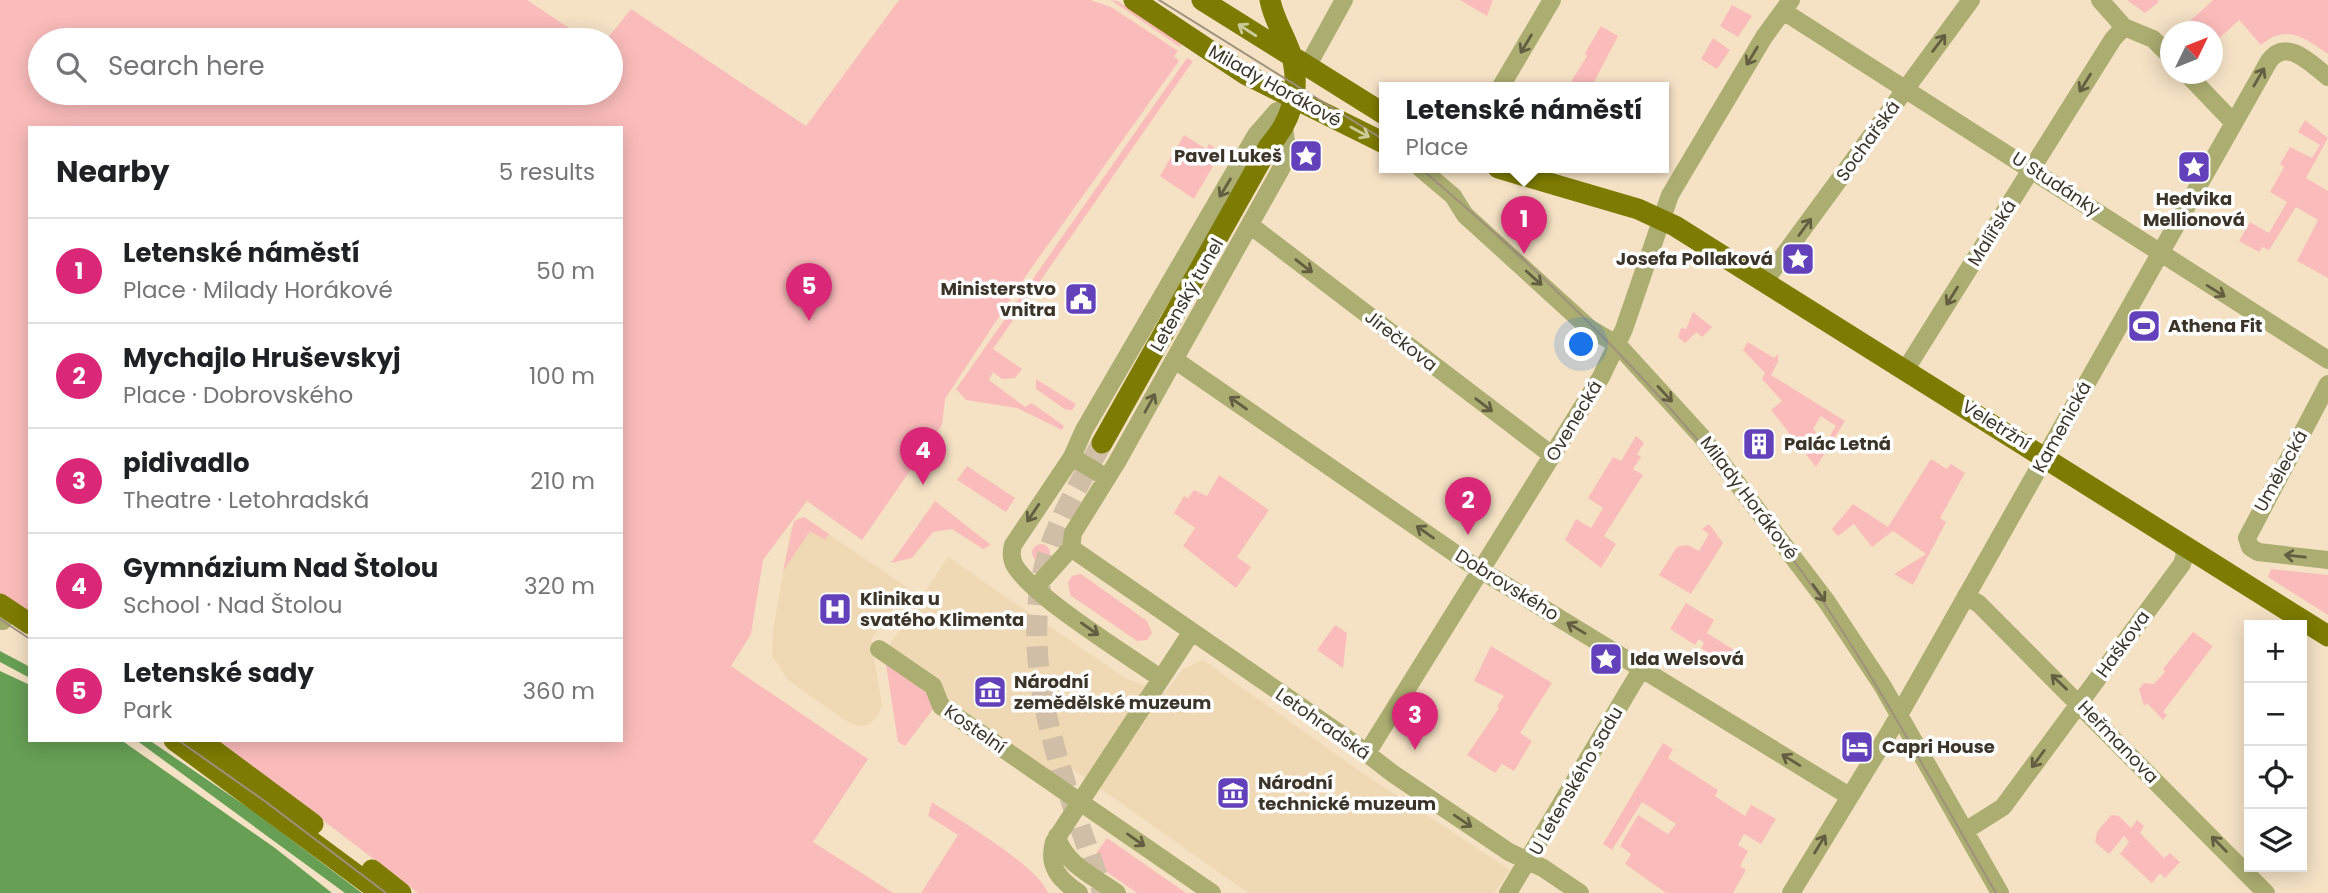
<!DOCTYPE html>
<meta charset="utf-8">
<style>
body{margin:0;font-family:Poppins,sans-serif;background:#f2f2f2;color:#202124}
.controls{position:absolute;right:21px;bottom:21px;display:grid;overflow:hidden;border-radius:0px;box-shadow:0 4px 18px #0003}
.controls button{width:63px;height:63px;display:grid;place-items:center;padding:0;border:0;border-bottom:2px solid #e0e0e0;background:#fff;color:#202124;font:35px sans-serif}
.compass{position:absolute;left:2160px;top:21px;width:63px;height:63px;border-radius:50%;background:#fff;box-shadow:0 4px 18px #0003;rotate:47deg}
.you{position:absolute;left:1582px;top:345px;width:24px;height:24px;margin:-18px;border:5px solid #fff;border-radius:50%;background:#1a73e8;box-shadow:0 0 0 10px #1a73e833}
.badge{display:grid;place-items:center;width:46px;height:46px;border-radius:50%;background:#db2777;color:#fff;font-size:23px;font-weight:700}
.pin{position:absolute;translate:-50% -58px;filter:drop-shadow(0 2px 4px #0008)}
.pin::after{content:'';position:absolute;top:37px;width:24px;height:21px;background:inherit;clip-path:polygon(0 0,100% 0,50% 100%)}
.popup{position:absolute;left:1379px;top:82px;width:290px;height:91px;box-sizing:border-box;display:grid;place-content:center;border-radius:0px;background:#fff;filter:drop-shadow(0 2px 5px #0005);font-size:23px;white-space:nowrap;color:#757577}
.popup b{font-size:26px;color:#202124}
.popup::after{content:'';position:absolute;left:50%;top:100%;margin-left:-14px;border:14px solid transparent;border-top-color:#fff}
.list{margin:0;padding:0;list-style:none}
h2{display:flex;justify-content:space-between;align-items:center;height:91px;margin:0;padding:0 28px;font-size:30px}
h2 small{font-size:23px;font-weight:400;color:#757577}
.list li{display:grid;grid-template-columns:46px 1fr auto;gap:21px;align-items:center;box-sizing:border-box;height:105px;padding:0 28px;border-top:2px solid #e0e0e0}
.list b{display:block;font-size:26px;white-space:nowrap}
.list p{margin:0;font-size:23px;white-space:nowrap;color:#757577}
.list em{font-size:23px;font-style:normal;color:#757577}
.icon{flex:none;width:38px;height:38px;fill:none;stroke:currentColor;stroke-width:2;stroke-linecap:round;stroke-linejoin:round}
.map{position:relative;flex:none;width:2328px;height:893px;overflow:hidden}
.search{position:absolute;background:#fff;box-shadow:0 4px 18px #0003;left:28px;top:28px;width:595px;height:77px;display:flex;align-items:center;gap:18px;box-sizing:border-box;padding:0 24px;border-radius:38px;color:#757577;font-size:26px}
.panel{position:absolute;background:#fff;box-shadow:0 4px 18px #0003;left:28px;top:126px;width:595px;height:616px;border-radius:0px}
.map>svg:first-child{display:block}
.built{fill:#efd9b5}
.green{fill:#fabcbb;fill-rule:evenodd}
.water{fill:#679f55}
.pier{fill:#f5e2c5}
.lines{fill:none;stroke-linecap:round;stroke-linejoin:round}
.major-tunnel{stroke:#d0bfa6;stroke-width:21;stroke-dasharray:21 10;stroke-linecap:butt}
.minor{stroke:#acad70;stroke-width:18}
.major{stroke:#7d7b01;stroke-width:21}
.tram{stroke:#9e917c;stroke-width:2}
.oneway{stroke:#cbca99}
.oneway2{stroke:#635e42}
.labels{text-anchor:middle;stroke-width:7;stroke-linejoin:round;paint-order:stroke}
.street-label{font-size:18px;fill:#3b3429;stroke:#fff}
.poi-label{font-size:18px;font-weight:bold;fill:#3b3429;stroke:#fff;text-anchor:start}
</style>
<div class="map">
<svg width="2328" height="893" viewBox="0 0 2328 893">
<rect width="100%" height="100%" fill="#f5e2c5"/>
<path class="built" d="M804 517 908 588 871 640 882 705 878 716 868 725 858 726 844 720 788 680 772 656 773 630 791 528 797 518Z
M948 557 1125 678 1165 693 1183 669 1203 660 1364 774 1510 870 1494 893H1248L1074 770 1064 785 946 704 887 649Z"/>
<path class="green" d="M0 0H527L587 40H40V93H611V40H606L631 9 806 126 899 0H1090L1111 7 1178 51 1174 56 1179 61 1025 277 945 399 942 425 862 540 807 501 763 560 751 634 731 666 868 759 813 842 893 893H418L218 740H621V128H30V616L0 596Z
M1111 0 1117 1 1183 42 1180 47Z
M1460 0H1493L1487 16Z
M2127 0H2157L2159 2 2145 13Z
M2213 0H2328V54C2305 38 2286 23 2261 45L2239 20 2213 44 2212 32 2179 31Z
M1732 5 1752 16 1738 37 1720 26Z
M1601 26 1618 36 1591 88H1567L1587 56 1585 53Z
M1713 38 1730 50 1717 69 1701 59Z
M1187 58 1193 61 993 349 1022 369 1015 378 1002 379 993 372 989 380 1025 407 1032 403 1064 426 1062 430 1017 408 966 400 956 389Z
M2305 120 2328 138 2306 178 2328 191V278L2297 261 2318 220 2296 207 2269 250 2263 247 2259 252 2239 241 2250 222 2269 233 2287 202 2270 192 2284 167 2280 164 2290 147 2312 158 2320 145 2298 132Z
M1184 135 1206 149 1209 144 1221 152 1194 199 1160 176Z
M1693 312 1712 327 1702 337 1697 332 1685 343 1678 337 1681 328 1686 329Z
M1748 342 1774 358 1778 354V362L1771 375 1845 421 1816 467 1771 410 1782 401 1762 379 1765 373 1743 350ZM1821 416 1836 426 1818 455 1803 445 1810 435 1813 437 1816 432 1813 429Z
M1036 379 1076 404 1072 410H1066L1036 389Z
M1636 436 1644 443 1637 454 1641 457 1633 469 1643 475 1604 536 1616 544 1601 568 1565 540 1576 519 1591 528 1603 508 1588 498 1613 457 1621 461Z
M1931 459 1947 469 1951 464 1965 473 1940 518 1946 522 1913 585 1894 574 1926 554 1893 531 1872 547 1854 524 1838 536 1832 529 1853 504 1888 527Z
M967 466 1015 498 1006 512 957 480Z
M1219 475 1269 510 1237 557 1251 567 1236 588 1183 546 1195 528 1174 513 1184 496 1188 498 1194 490 1207 496Z
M935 501 991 545 983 549 952 529 933 532 912 558 891 563Z
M804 517 829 534 825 540 810 531 783 571 794 521Z
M1709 524 1723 543 1691 594 1659 575 1677 547 1688 545 1699 551 1709 534 1702 529Z
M1032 553a9 9 0 1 1 18 0a9 9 0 1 1-18 0Z
M2271 569 2328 575V615L2268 577Z
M1081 574 1147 621 1152 633 1147 640 1137 641 1070 595 1068 582 1072 576Z
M1686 603 1714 620 1707 633 1734 650 1726 664 1701 648 1704 643 1699 639 1695 645 1670 629Z
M1335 625 1347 633 1343 668 1317 650Z
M2193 632 2213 646 2163 712 2167 715 2163 720 2147 703 2144 706 2139 689 2144 683 2154 684 2165 672 2163 669Z
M1491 646 1552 683 1520 733 1532 741 1514 771 1502 764 1495 773 1467 755 1499 708 1497 706 1504 696 1474 681Z
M885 658 928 687 934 708 905 746 898 742Z
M1663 743 1673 749 1668 758 1718 790 1715 796 1745 816 1751 805 1776 819 1761 844 1744 834 1738 845 1748 851 1740 866 1746 870 1733 893H1666L1625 864 1631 854 1620 846 1638 815 1668 834 1676 824 1642 802 1612 850 1603 844Z
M932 802C960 821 1037 865 1048 893H921L958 835 928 816Z
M2111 815 2119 816 2131 828 2137 820 2144 826 2140 833 2164 858 2170 853 2180 862 2165 878 2160 873 2152 883 2120 854 2129 842 2124 836 2109 854 2095 842 2097 832Z
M1107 838 1117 845 1186 893H1137L1091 861Z"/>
<path class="water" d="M0 651 30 667V740H149L253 811 362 893H0Z"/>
<path class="pier" d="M0 662 30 678V685L0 671Z
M121 740H136L345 893H332L275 848Z"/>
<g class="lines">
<path class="major-tunnel" d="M1102 443C1083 477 1063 510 1050 547 1011 663 1067 785 1103 893"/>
<path class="minor" d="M2100 0 2124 27 2153 39 2170 56
M1783 11 2328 360
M1307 67 1344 0
M2187 74 2233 122
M1500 88 1552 0
M1420 168 1453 196 1465 215 1589 328 1618 345 1702 437 1827 602 1882 685 2000 893
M1250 225 1553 456
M1764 282 1971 0
M1175 360 1466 561 1849 796
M1906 369 2113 39 2124 27
M2328 384 2247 538 2250 547 2258 552 2328 560
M1072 457 1107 478
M1071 548 1352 742 1392 773 1509 852 1543 868 1580 893
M1036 587 1071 548 1073 533 1117 462 1282 167 1287 148 1284 128
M1966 596 1979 604 2266 893
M0 619 3 621
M879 649 933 686 941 706 1212 893
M1160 678C1126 654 1035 598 1015 566 1011 559 1011 552 1013 545L1072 457 1084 430 1256 135 1277 111
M1367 753 1601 377 1624 329 1670 195 1764 37 1791 0
M1965 831 2003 807 2182 564 2185 554 2181 543
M1057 836C1064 864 1095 877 1117 893
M1079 893C1060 880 1047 867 1054 842L1191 633
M1508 893 1642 668
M1791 893 1890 731 2269 61C2287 37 2311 64 2328 77"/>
<path class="major" d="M1134 0 1245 74 1384 143
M1202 0 1384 114
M1498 168 1638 209 1675 226 2328 636
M1102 443 1269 146C1290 123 1300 93 1293 61 1288 40 1274 22 1270 0
M0 604 30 624
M174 740 381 893
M200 740 313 824
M372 870 401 893"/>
<path class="tram" d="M1159 0 1384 140
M1420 168C1574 298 1712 440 1826 606 1888 699 1940 797 1996 893
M0 619 30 639
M178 740 266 802 386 893"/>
</g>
<defs><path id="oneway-shaft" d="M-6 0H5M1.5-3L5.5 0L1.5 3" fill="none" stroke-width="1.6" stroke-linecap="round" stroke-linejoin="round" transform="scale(1.75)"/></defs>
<g class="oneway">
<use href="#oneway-shaft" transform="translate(1247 30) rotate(-147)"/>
<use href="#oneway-shaft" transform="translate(1360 132) rotate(29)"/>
</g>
<g class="oneway2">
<use href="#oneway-shaft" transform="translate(1939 43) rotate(-53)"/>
<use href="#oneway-shaft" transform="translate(1526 44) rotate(121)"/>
<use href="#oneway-shaft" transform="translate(1752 56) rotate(121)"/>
<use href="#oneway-shaft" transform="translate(2259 77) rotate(-60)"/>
<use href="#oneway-shaft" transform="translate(2085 83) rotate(122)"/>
<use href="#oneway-shaft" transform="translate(1225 188) rotate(121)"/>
<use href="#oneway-shaft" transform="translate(1805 227) rotate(-54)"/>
<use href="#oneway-shaft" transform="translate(1304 266) rotate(38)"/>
<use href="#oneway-shaft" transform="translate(1534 278) rotate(42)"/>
<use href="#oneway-shaft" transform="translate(2216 291) rotate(32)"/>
<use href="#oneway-shaft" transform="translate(1952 296) rotate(122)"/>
<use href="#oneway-shaft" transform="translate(1665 394) rotate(47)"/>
<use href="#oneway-shaft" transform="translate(1150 403) rotate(-61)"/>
<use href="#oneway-shaft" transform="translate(1238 403) rotate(-145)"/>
<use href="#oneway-shaft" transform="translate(1484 405) rotate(38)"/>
<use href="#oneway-shaft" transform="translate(1033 513) rotate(124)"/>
<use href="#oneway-shaft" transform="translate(1425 532) rotate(-145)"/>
<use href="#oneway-shaft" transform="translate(2295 556) rotate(-174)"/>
<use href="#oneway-shaft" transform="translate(1819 593) rotate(54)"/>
<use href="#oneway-shaft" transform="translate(1576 628) rotate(-149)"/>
<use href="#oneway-shaft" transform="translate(1090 629) rotate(35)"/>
<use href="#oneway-shaft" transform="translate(2059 682) rotate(-136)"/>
<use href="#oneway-shaft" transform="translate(2038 759) rotate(126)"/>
<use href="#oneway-shaft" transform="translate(1791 760) rotate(-148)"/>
<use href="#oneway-shaft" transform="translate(1463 821) rotate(34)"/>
<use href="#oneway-shaft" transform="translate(1136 840) rotate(35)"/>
<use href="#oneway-shaft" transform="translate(1820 844) rotate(-59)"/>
<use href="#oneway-shaft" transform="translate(2219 844) rotate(-135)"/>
</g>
<defs>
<symbol id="sight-square" viewBox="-11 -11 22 22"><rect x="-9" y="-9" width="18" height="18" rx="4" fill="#6341ba" stroke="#fff"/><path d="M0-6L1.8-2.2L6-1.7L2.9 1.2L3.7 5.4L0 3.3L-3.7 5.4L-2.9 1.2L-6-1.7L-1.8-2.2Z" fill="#fff"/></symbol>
<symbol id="civic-square" viewBox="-11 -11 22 22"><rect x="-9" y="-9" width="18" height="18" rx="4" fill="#6341ba" stroke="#fff"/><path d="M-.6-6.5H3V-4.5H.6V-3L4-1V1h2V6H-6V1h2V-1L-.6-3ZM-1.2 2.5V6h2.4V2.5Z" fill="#fff"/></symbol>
<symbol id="stadium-square" viewBox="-11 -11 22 22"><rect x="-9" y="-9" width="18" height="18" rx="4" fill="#6341ba" stroke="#fff"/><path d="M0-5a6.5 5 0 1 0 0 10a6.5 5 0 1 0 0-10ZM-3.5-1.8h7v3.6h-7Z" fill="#fff"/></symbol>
<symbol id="building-square" viewBox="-11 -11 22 22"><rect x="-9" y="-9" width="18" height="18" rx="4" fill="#6341ba" stroke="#fff"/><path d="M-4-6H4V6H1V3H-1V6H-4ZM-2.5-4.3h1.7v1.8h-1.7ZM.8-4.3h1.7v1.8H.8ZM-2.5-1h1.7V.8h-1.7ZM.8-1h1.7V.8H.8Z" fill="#fff"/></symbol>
<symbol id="hospital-square" viewBox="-11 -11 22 22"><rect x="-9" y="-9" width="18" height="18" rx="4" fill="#6341ba" stroke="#fff"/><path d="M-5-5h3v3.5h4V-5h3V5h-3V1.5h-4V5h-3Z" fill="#fff"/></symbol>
<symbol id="museum-square" viewBox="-11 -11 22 22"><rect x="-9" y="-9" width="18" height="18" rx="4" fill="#6341ba" stroke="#fff"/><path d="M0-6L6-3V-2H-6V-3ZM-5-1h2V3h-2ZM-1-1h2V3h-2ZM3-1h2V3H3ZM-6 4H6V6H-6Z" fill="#fff"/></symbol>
<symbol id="hotel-square" viewBox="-11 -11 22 22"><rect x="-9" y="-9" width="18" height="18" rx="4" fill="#6341ba" stroke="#fff"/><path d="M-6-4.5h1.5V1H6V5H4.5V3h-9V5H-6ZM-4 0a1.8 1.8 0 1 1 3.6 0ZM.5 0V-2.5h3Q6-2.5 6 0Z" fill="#fff"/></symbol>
</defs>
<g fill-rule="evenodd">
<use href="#sight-square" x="1287" y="137" width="38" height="38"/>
<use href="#sight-square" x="2175" y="148" width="38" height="38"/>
<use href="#sight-square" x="1779" y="240" width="38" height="38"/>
<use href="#civic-square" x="1062" y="280" width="38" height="38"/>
<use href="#stadium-square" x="2125" y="307" width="38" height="38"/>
<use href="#building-square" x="1740" y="425" width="38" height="38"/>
<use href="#hospital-square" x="816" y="590" width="38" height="38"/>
<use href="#sight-square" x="1587" y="640" width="38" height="38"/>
<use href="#museum-square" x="971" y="673" width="38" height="38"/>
<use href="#hotel-square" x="1838" y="728" width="38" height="38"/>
<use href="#museum-square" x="1214" y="774" width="38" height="38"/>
</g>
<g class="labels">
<g class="street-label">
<text transform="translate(1275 86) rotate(29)" y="6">Milady Horákové</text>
<text transform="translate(1868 141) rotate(-54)" y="6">Sochařská</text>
<text transform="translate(2056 184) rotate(33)" y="6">U Studánky</text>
<text transform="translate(1992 233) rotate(-58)" y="6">Malířská</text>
<text transform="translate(1187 295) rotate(-60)" y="6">Letenský tunel</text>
<text transform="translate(1401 341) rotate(38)" y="6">Jirečkova</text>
<text transform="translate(1574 421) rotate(-59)" y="6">Ovenecká</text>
<text transform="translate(1996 425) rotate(32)" y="6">Veletržní</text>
<text transform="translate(2062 427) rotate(-61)" y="6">Kamenická</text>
<text transform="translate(2281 471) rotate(-61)" y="6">Umělecká</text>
<text transform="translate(1749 498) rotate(53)" y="6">Milady Horákové</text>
<text transform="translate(1507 585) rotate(32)" y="6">Dobrovského</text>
<text transform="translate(2123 644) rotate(-54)" y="6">Haškova</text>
<text transform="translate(1323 724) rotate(35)" y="6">Letohradská</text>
<text transform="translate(975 729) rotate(35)" y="6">Kostelní</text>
<text transform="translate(2118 742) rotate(46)" y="6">Heřmanova</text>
<text transform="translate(1576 781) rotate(-60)" y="6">U Letenského sadu</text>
</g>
<g class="poi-label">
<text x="1282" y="162" text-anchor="end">Pavel Lukeš</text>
<text x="2194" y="205" text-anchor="middle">Hedvika<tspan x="2194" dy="21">Mellionová</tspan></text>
<text x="1773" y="265" text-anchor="end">Josefa Pollaková</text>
<text x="1056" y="295" text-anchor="end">Ministerstvo<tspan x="1056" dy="21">vnitra</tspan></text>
<text x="2168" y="332">Athena Fit</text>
<text x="1784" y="450">Palác Letná</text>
<text x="860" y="605">Klinika u<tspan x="860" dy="21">svatého Klimenta</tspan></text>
<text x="1630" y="665">Ida Welsová</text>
<text x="1014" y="688">Národní<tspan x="1014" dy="21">zemědělské muzeum</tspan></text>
<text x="1882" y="753">Capri House</text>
<text x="1258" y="789">Národní<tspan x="1258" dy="21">technické muzeum</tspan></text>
</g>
</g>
</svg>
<div class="controls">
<button>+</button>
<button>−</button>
<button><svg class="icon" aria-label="locate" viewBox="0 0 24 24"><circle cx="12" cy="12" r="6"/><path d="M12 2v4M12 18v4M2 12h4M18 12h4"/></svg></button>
<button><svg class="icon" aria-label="layers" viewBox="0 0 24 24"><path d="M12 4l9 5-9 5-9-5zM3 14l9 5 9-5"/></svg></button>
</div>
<svg class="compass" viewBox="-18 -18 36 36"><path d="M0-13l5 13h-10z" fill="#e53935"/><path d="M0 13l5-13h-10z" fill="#757577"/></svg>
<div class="you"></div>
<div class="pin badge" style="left:1524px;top:254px">1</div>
<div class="popup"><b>Letenské náměstí</b>Place</div>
<div class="pin badge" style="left:1468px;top:535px">2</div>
<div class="pin badge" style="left:1415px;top:750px">3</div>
<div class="pin badge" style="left:923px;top:485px">4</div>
<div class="pin badge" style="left:809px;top:321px">5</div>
<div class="search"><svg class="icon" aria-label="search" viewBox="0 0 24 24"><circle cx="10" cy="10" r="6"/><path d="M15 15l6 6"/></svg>Search here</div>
<section class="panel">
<h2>Nearby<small>5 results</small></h2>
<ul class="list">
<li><span class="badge">1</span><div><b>Letenské náměstí</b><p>Place · Milady Horákové</p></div><em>50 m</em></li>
<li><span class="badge">2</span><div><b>Mychajlo Hruševskyj</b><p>Place · Dobrovského</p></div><em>100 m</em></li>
<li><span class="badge">3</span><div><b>pidivadlo</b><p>Theatre · Letohradská</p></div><em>210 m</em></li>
<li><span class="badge">4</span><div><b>Gymnázium Nad Štolou</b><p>School · Nad Štolou</p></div><em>320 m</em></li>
<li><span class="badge">5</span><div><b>Letenské sady</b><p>Park</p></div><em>360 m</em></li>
</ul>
</section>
</div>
